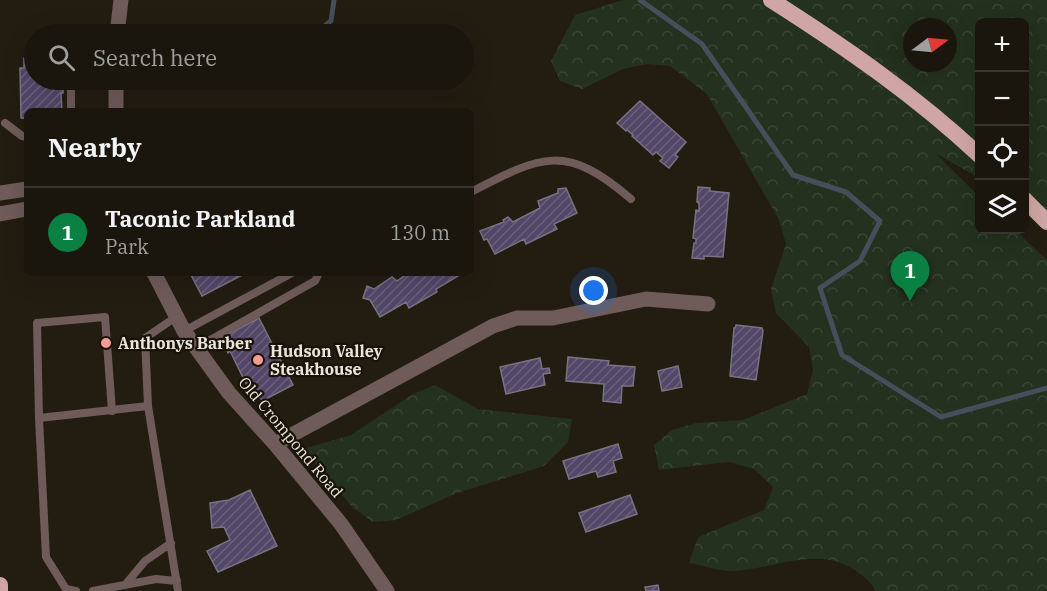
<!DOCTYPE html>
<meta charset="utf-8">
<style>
body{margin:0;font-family:"IBM Plex Serif",serif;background:#231e16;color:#f1f3f6}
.controls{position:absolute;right:18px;top:18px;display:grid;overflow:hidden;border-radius:9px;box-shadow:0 6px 24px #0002}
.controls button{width:54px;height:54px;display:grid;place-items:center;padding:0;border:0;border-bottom:2px solid #38342e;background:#1a150d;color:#f1f3f6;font:30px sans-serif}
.compass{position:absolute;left:903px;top:18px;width:54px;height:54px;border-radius:50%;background:#1a150d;box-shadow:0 6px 24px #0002;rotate:74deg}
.you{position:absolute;left:594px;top:291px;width:21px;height:21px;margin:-15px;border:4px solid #fff;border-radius:50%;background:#1a73e8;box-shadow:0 0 0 9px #1a73e833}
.badge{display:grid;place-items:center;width:39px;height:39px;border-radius:50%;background:#0b8043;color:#fff;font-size:20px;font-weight:700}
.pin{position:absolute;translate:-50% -50px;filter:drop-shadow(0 2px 3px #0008)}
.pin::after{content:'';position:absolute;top:32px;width:21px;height:18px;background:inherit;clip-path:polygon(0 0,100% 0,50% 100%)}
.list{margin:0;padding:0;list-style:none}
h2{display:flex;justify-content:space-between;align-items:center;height:78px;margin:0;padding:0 24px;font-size:26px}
h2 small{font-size:20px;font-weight:400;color:#9f9f9d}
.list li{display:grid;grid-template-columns:39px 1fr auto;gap:18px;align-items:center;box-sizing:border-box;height:90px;padding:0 24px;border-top:2px solid #38342e}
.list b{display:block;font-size:22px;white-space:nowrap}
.list p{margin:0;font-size:20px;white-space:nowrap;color:#9f9f9d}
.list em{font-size:20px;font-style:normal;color:#9f9f9d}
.icon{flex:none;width:33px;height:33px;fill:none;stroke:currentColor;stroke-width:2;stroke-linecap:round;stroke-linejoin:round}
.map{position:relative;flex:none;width:1047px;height:591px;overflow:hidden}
.search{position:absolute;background:#1a150d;box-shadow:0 6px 24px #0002;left:24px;top:24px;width:450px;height:66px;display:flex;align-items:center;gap:15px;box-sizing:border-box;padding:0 21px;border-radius:33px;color:#9f9f9d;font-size:22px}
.panel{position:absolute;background:#1a150d;box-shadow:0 6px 24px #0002;left:24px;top:108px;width:450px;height:168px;border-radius:9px}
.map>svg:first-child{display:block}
.forest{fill:url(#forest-crowns);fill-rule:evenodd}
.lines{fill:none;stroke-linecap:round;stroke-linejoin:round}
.stream{stroke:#464e5b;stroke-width:5}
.building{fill:url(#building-hatch);stroke:#777381;stroke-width:1.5}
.service{stroke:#6e5b5a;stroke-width:8}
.minor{stroke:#6e5b5a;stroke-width:15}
.tertiary{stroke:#6e5b5a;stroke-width:15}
.trunk{stroke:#d0a6a4;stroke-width:16}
.poi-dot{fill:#f59c94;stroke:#191308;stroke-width:2}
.labels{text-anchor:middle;stroke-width:4.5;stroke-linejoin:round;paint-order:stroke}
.poi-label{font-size:16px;font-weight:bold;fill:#eae5de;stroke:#191308;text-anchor:start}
.street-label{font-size:16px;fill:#eae5de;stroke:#191308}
</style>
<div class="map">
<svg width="1047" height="591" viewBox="0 0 1047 591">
<defs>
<pattern id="forest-crowns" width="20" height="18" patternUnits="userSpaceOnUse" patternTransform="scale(1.5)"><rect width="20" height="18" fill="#24311e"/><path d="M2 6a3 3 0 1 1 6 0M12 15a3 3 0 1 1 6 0" fill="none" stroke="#394534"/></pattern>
<pattern id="building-hatch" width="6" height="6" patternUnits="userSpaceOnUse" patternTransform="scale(1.5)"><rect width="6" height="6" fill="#524768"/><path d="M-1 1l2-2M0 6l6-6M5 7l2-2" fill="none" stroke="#6b617d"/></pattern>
</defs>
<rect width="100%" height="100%" fill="#231c11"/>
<path class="forest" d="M623 0H1047V217L1025 204 1024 22H980L979 178 935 153 979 196 980 230H1015L1047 260V591H875C872 583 867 579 860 574 823 543 777 568 735 571 720 572 703 565 689 563L698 537 764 510 773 487 754 469 729 462 659 470 654 445 672 430 696 423 743 420 807 394 813 370 809 347 776 313 771 289 786 244 779 220 707 94 670 66 647 64 623 69 582 89 560 81 551 61 575 15ZM912 27H948V63H912Z
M435 385 478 409 572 419 568 442 544 466 457 493 396 520 373 522 353 508 303 449 351 435 413 394Z"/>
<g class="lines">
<path class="stream" d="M640 0 702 44 793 175 846 192 880 221 860 261 820 288 842 355 941 417 1047 388
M139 30 142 34
M314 34 331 21 334 0"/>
</g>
<path class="building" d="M34 57V80H74L75 86H63V93H61L62 111H27V118H21L20 68H24V58Z
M640 101 686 142 675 155 678 157 669 168 660 161 663 158 656 152 653 155 632 136 633 135 627 130 626 131 617 123Z
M698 187 710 188V191L729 193 723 257 704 256V259L692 258 694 243H696V239L693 238 696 210 699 211V203L697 202Z
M566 188 577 213 554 224 557 229 526 244 524 239 495 254 487 239 484 240 480 231 504 222 503 220 508 217 513 222 540 208 538 201 558 193V189Z
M190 273H246L202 296Z
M408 273H463L436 289 437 292 409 308 406 302 380 317 370 300 363 298 367 286 374 289 392 277 397 281Z
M259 318 293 385 262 401 258 392 252 396 230 351 228 353 221 338Z
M736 325 762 328 763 331 756 380 730 376 734 328H735Z
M568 357 609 361 608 365 635 367 633 386H622L621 403 603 401 604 384 566 381Z
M540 358 542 369 549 368 550 373 543 374 545 385 506 394 500 367Z
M678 366 682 387 662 391 658 371Z
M618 444 622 458 613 461 616 472 598 477 596 471 569 479 563 461Z
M250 490 277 546 218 572 207 551 230 540 224 527 212 528 210 503 229 500Z
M630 495 637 514 586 532 579 513Z
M658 585 659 591H646L645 587Z"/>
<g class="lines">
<path class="service" d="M69 31V34
M71 87V111
M5 123 22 136 27 137
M471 192C542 155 566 143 631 199
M176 317 145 338 148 406 178 591
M184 331 292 273
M196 348 315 281 319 273
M112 411 105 317 37 323 39 418 148 406
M39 418 46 557 66 589 76 591
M125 585 145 561 171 543
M93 591 156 579 177 581"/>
<path class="minor" d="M154 273 184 331 229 393 275 444 341 524 387 591
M275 444 493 326 517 318H553L646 299 708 304"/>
<path class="tertiary" d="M117 34 121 0
M116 111V80
M0 193 27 189
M0 214 27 209"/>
<path class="trunk" d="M771 0C845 47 916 96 980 156
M1024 199 1047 222
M0 585V591"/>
</g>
<g class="poi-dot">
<circle cx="106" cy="343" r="6"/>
<circle cx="258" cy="360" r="6"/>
</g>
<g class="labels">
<g class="poi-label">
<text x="118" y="349">Anthonys Barber</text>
<text x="270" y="357">Hudson Valley<tspan x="270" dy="18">Steakhouse</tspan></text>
</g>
<g class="street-label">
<text transform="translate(291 437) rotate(50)" y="6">Old Crompond Road</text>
</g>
</g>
</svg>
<div class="controls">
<button>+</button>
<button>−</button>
<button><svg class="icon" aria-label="locate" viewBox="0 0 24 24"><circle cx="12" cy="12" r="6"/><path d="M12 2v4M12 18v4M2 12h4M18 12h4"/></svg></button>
<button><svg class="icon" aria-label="layers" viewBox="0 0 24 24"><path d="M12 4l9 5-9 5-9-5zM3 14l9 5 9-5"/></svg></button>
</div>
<svg class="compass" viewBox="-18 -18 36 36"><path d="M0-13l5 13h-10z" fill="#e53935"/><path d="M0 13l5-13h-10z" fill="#9f9f9d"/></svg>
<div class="you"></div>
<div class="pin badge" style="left:910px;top:301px">1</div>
<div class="search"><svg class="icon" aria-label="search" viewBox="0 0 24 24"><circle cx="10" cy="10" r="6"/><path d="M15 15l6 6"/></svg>Search here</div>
<section class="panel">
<h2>Nearby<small></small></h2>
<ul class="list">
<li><span class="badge">1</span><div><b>Taconic Parkland</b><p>Park</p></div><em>130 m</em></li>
</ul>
</section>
</div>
